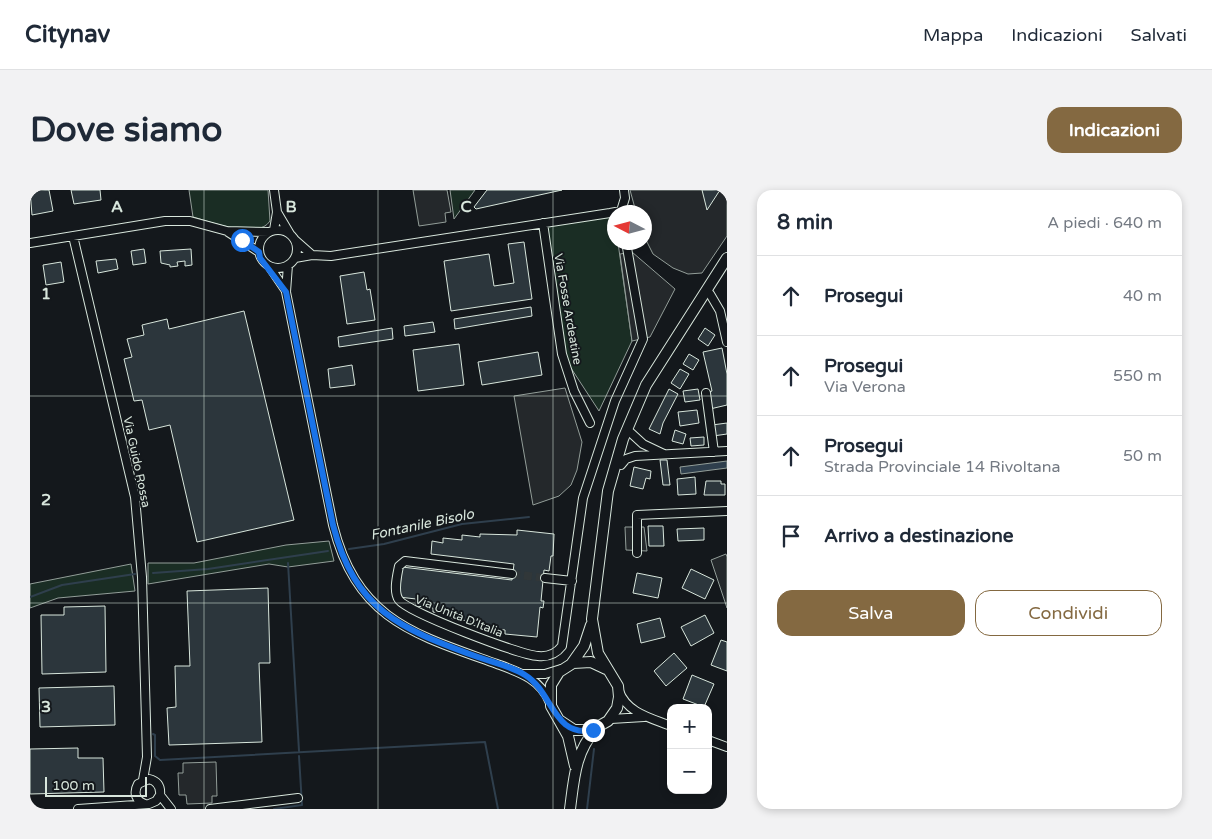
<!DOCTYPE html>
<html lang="it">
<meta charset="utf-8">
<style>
body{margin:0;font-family:"Varela Round",sans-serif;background:#f2f2f3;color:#1f2937}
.controls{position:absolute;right:15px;bottom:15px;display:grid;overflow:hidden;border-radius:10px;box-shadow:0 2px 8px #0003}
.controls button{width:45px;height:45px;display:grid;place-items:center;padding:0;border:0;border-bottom:1px solid #e0e1e3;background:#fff;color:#1f2937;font:25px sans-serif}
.compass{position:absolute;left:577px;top:15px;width:45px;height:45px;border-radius:50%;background:#fff;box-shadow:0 2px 8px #0003;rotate:276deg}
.scale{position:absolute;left:15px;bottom:12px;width:102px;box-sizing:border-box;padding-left:5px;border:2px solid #d8e6dc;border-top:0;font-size:14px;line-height:18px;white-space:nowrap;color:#d8e6dc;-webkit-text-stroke:4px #14181c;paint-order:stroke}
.stop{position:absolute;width:15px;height:15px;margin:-11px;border:4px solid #1a73e8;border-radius:50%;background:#fff}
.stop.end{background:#1a73e8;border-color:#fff;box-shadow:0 1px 5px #0008}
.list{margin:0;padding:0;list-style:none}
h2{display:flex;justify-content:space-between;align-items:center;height:65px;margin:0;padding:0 20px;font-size:21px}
h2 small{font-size:16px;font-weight:400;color:#747a83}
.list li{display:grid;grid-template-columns:32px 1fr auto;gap:15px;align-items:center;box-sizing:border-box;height:80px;padding:0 20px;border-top:1px solid #e0e1e3}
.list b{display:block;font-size:19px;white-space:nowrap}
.list p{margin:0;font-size:16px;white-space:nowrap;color:#747a83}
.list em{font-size:16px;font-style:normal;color:#747a83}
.actions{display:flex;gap:10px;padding:15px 20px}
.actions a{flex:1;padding:11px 0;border:1px solid #846941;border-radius:15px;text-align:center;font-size:18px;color:#846941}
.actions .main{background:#846941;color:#fff}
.icon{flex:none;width:28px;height:28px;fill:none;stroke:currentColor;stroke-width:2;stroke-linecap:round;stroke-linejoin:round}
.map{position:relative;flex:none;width:697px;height:619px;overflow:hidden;border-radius:15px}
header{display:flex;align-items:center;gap:30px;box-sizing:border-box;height:70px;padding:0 25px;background:#fff;border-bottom:1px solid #e0e1e3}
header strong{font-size:24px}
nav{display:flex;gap:28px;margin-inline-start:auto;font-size:18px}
.intro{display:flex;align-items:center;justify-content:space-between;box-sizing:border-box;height:120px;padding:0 30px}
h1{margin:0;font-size:35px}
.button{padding:12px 22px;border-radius:15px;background:#846941;color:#fff;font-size:18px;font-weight:700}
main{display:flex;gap:30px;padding:0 30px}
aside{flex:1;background:#fff;border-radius:15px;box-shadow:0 2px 8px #0003}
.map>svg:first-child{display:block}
.green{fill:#1a2d24;stroke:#939e99}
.parking{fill:#24282b;stroke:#939e99}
.water{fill:#2f3f4d;stroke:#939e99}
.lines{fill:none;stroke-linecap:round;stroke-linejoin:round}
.stream{stroke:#2f3f4d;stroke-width:2}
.building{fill:#2c363c;stroke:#d8e6dc}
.minor-tunnel{stroke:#313739;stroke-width:8;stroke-dasharray:8 4;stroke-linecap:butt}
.minor-casing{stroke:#d8e6dc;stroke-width:10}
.major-casing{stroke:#d8e6dc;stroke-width:12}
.minor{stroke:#14181c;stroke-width:8}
.major{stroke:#14181c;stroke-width:10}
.route{stroke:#1a73e8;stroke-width:6}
.grid{fill:none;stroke:#d8e6dc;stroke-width:1;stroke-opacity:0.55}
.labels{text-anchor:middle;stroke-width:4;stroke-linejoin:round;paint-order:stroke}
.street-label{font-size:12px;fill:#d8e6dc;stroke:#14181c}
.water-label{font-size:14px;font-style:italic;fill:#d8e6dc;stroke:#14181c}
.grid-label{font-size:16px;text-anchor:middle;font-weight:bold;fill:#d8e6dc;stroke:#14181c;stroke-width:4;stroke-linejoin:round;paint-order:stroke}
</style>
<header>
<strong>Citynav</strong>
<nav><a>Mappa</a><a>Indicazioni</a><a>Salvati</a></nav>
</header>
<div class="intro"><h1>Dove siamo</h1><a class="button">Indicazioni</a></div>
<main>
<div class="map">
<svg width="697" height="619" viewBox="0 0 697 619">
<rect width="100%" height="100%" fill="#14181c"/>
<path class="green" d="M159 0H238L240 31C228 50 181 32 163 27Z
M420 0H445L424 29Z
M584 26V52L588 53 602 151 569 221 537 172 517 36Z
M299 351 304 371 258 377 239 374 118 394V373H164L256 355Z
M101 374 105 401 28 408 0 418V394Z"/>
<path class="parking" d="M383 0H417L421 22 415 23 416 32 389 36Z
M600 0H697V46L672 83 658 84 643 78 623 64 615 48 614 22H606Z
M602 62 645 99 620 147 602 151 590 64Z
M535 198 552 252 547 280 541 295 529 306 503 315 484 206Z
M595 337H614L617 361 596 360Z
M696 364 697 367V418L681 370Z
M186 572 187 606H182V613L157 614 156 605H149L148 583H153V573Z"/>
<path class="water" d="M697 271V278L651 284 650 277Z"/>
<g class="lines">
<path class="stream" d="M319 359 354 354 432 334 499 327
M258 373 269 561
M123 383 178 379 298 361
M0 407 32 395 105 384
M123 544 125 545V566L130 570 455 552 468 619
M244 619 272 615 269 566
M557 619 564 559"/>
</g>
<path class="building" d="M0 0H19L23 21 2 25Z
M41 0H70L71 10 44 14Z
M457 0H532L446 19 444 17Z
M672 0H690L677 20Z
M494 52 502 109 421 121 414 71 459 64 464 96 484 93 478 54Z
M114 59 116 73 103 75 101 61Z
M161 59 162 75 155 76V71L147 72 148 76 140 77V75L131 73 130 61Z
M86 69 88 79 68 83 66 71Z
M31 72 34 92 16 95 13 75Z
M334 82 337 100 340 99 345 130 317 134 310 86Z
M501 117 502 126 425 139 424 129Z
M214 121 264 330 167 352 140 235 119 240 112 210 104 211 94 169 102 167 97 149 114 145 112 135 137 129 139 139Z
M403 132 405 142 375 146 374 136Z
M362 138 363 149 309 157 308 147Z
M675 138 685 145 678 156 668 149Z
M429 154 434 195 388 201 383 160Z
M692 158 697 184V215L680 219 676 203 682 201 673 162Z
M508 162 512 185 452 195 448 172Z
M659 164 669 170 663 180 653 174Z
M322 175 325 195 300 198 298 179Z
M650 179 659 184 650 199 641 193Z
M639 199 648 204 633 233 630 244 619 239Z
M668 199 670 210 655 212 653 201Z
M667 220 669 233 650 236 648 222Z
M697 233V244L683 246 682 235Z
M645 240 656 244 653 254 642 251Z
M674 247V255L661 256 660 248Z
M630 270H637L640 295H633Z
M604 277 621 281 620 289 616 288 613 299 600 296Z
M665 287 666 304 648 305 647 289Z
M676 291H691V294H695V305H674Z
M618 336H633L634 356H619Z
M674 338V350L648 351 647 339Z
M487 340 524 344 523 366H521L519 381 514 380 511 411H514L513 418 510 417 507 447 475 444V440L440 435V431L422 429V424L403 422V418L386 416V409L369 407 372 377 482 390 484 374 401 364 402 351 413 353V348L432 350V345L450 347V344L487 345Z
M661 379 684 390 675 409 652 398Z
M607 383 632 388 628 408 603 403Z
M238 398 240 473H229L232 552 139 555 137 518 146 517 145 476H160L157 401Z
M75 416 76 482 12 484 11 425H34V417Z
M675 425 684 443 661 456 651 437Z
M630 428 635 447 611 453 607 434Z
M691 450 697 452V481L681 475Z
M644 463 657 478 636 496 624 481Z
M662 485 684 494 674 517 653 509Z
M84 496 85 535 10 537 9 498Z
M48 558V568H73L74 602 0 604V559Z"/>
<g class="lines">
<path class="minor-tunnel" d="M482 384 515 388"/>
<defs>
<path id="minor" d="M244 0 247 22 244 40
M247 22 260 44
M513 33 532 164 544 201 560 233
M229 59a19 19 0 1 1 38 0a19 19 0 1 1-38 0Z
M198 42 229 62
M43 46 105 307 112 387 117 567 113 590
M265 50 282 65
M0 53 135 31H160L197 41 239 42
M265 68 282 65 301 66 580 23 591 21 595 8 594 0
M258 75 256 102 303 335C327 430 384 444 467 474 489 482 511 489 520 513
M239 76 256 101
M680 104 690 121 697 152
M676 203 684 262
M601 243 613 254 634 264
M591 275 596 269 605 266 697 261
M607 363V325L697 321
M482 384 375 371 369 376C367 386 363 402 369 410 379 423 490 465 508 466 518 467 526 464 532 456L553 308 585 211 613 149 596 52
M515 388 542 391
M494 484H515L531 479
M589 501C597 523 621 528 641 536
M581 529 614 527
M678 550 697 557
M130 605 141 619
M48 619 119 614 126 611 130 605C131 596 127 591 119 589L108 594C103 603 106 611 115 614
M180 619 268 608"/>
<path id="major" d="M542 473 554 456 561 435
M529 530 544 540H562L578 531 587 518 589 507 588 496 568 463 562 429 578 301 593 249 616 195 697 68
M545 576 538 546 521 516V495L529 482 543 473 561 472 576 479
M540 619C544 589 545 562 566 539"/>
</defs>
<use href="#minor" class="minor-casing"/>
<use href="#major" class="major-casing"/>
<use href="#minor" class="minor"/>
<use href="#major" class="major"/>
</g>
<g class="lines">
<path class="route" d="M212 50 229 62 230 68 256 102 303 335C325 420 369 438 445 466 461 472 481 476 495 485 523 502 523 548 563 540"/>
</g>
<path class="grid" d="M174 0V619M348 0V619M523 0V619M0 206H697M0 413H697"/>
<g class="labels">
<g class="street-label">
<text transform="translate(538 119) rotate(80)" y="4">Via Fosse Ardeatine</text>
<text transform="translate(107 272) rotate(78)" y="4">Via Guido Rossa</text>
<text transform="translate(429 426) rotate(22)" y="4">Via Unità D'Italia</text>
</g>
<g class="water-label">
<text transform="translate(392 334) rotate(-12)" y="5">Fontanile Bisolo</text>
</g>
</g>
<g class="grid-label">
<text x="87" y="22">A</text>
<text x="261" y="22">B</text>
<text x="436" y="22">C</text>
<text x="16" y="109">1</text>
<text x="16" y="315">2</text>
<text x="16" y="522">3</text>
</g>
</svg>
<div class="controls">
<button>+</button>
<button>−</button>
</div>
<svg class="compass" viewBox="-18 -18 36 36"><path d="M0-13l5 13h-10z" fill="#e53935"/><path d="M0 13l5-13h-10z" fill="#747a83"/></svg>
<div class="scale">100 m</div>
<div class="stop" style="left:212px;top:50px"></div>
<div class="stop end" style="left:563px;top:540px"></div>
</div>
<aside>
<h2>8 min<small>A piedi · 640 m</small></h2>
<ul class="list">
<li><svg class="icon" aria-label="ahead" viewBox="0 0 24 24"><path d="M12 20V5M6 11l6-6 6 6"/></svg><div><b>Prosegui</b></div><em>40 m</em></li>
<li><svg class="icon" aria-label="ahead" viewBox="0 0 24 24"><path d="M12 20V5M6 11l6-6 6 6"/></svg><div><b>Prosegui</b><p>Via Verona</p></div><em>550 m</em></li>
<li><svg class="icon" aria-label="ahead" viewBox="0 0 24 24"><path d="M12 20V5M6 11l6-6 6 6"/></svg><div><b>Prosegui</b><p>Strada Provinciale 14 Rivoltana</p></div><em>50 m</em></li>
<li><svg class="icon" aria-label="arrive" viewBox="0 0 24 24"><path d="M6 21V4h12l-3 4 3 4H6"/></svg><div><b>Arrivo a destinazione</b></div></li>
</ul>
<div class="actions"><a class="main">Salva</a><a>Condividi</a></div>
</aside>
</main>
